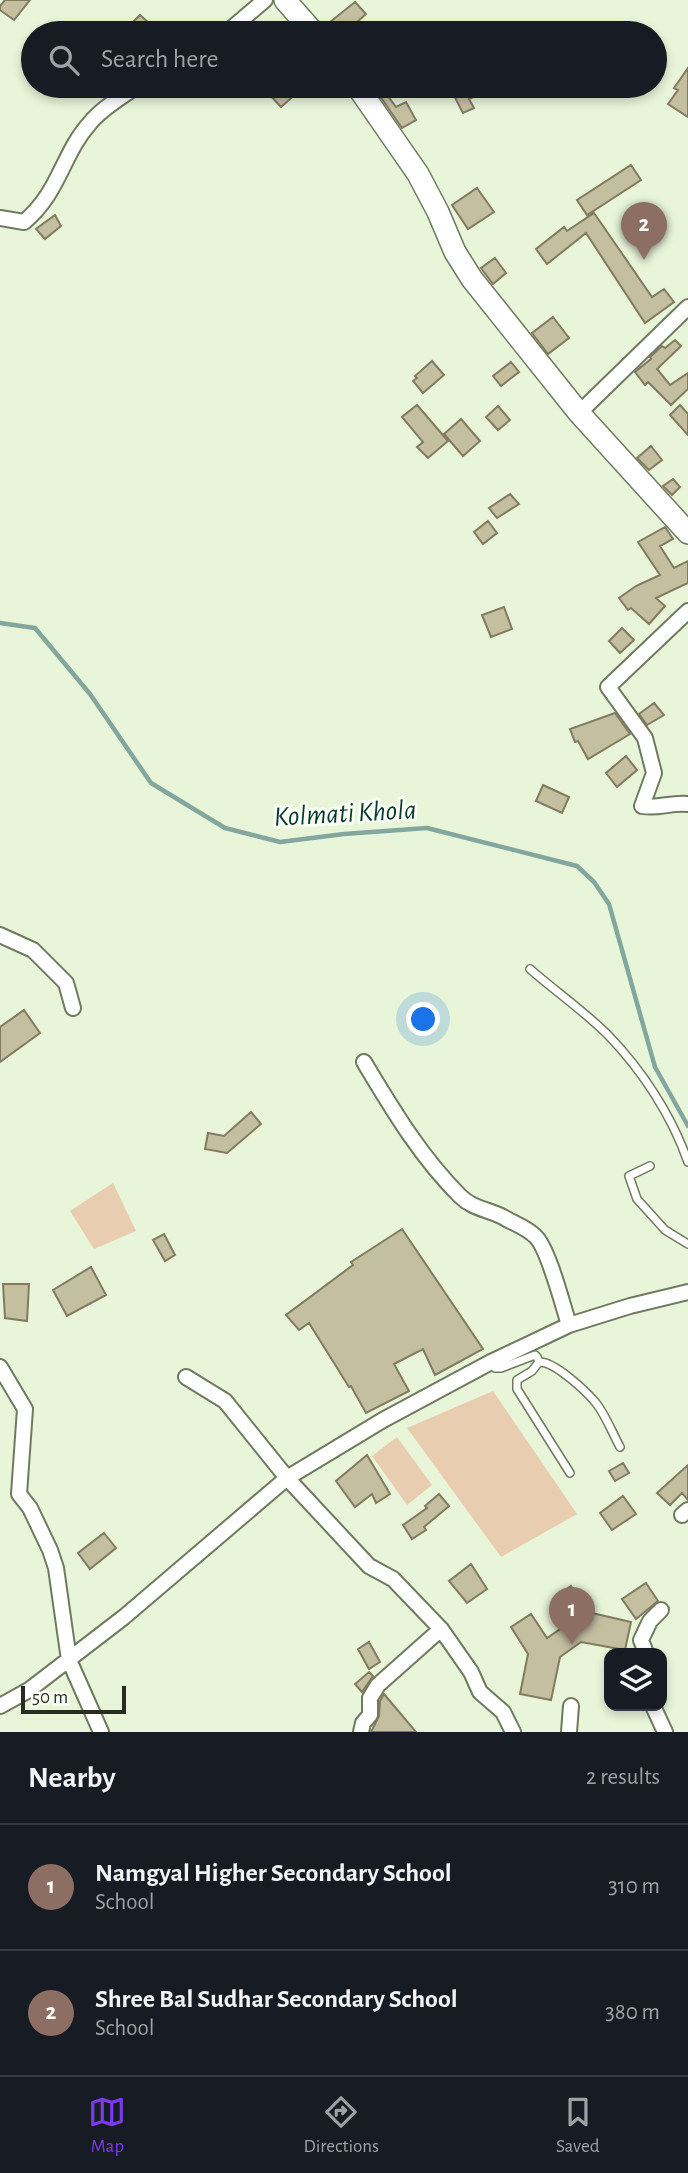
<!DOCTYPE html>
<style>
body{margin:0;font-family:"Alegreya Sans",sans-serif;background:#242831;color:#f1f3f6}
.controls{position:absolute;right:21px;bottom:21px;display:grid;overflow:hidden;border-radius:14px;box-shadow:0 4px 10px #0003}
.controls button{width:63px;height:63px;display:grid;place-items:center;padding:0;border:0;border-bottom:2px solid #363941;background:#171b24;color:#f1f3f6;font:35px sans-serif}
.scale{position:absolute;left:21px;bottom:18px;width:105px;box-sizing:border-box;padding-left:7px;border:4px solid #282d22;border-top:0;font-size:19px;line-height:24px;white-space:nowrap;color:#282d22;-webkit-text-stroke:5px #fafff3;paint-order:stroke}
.you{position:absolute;left:424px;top:1020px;width:24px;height:24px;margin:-18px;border:5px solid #fff;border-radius:50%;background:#1a73e8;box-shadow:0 0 0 10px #1a73e833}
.badge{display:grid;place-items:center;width:46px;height:46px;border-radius:50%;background:#7c3aed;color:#fff;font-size:23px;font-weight:700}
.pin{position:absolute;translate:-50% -58px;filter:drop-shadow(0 2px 4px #0008)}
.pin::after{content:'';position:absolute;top:37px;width:24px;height:21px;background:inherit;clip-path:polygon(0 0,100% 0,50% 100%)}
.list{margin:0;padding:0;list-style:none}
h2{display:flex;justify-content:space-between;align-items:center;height:91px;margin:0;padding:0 28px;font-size:30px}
h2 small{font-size:23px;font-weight:400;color:#9ea1a6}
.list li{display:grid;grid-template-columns:46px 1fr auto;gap:21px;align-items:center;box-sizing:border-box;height:126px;padding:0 28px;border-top:2px solid #363941}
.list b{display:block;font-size:26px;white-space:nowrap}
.list p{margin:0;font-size:23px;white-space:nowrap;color:#9ea1a6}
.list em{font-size:23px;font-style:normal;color:#9ea1a6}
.icon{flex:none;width:38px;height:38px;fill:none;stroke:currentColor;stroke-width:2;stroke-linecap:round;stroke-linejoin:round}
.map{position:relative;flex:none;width:688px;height:1732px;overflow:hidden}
.search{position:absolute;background:#171b24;box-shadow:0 4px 10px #0003;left:21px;right:21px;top:21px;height:77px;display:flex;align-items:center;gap:18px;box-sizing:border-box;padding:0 24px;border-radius:38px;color:#9ea1a6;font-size:26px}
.sheet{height:343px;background:#171b24}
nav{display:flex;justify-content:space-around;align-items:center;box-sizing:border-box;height:98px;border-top:2px solid #363941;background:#171b24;font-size:19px;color:#9ea1a6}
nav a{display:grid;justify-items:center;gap:4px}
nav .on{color:#7c3aed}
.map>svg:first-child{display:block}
.green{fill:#e9cdb1}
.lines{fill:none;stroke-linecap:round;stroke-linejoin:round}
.stream{stroke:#83a69e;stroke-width:4.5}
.building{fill:#c5bfa2;stroke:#817b60;stroke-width:2}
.lane-casing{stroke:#707a61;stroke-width:10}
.street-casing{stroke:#707a61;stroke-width:18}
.secondary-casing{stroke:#707a61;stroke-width:24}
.lane{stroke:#fff;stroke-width:7}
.street{stroke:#fff;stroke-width:14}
.secondary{stroke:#fff;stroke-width:21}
.labels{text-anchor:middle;stroke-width:6;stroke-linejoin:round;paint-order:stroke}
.water-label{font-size:28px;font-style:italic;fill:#083632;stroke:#fafff3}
</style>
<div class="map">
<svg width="688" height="1732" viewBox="0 0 688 1732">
<rect width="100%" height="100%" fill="#e8f5d8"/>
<path class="green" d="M113 1183 136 1231 94 1249 70 1211Z
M493 1391 577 1514 501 1557 407 1428Z
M397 1437 432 1485 407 1505 372 1456Z"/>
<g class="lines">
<path class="stream" d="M0 623 35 628 90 694 151 783 225 828 280 842 344 834 427 828 577 866 594 882 609 904 655 1067 688 1126"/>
</g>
<path class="building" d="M5 0H30L14 20 0 10V6Z
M355 2 366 14 356 23 360 27 353 33H327L325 26Z
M140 15 160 33H141L131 24Z
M688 68V117L668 104 678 90 674 88Z
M281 86H292L298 92 281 107 270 95Z
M373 86H393L385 92 396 107 406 102 416 120 402 128Z
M449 86H476L480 94 469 99 474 108 463 113Z
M631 165 641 180 587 215 577 200Z
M477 188 494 212 468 229 452 205Z
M594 213 652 297 664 289 674 302 645 323 586 233 547 264 536 249 564 227 567 231Z
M55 215 61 226 45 239 36 229Z
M495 258 506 273 493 284 481 268Z
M553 317 569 338 548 354 532 333Z
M675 340 681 346 657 369 670 385 688 373V389L671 405 648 382 645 385 635 372 651 359 650 357 662 346 665 348Z
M432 361 444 375 423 393 413 381 417 378 415 376Z
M511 362 519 372 501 386 493 376Z
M417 405 448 441 428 458 417 447 423 442 402 417Z
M680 405 688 414V435L670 415Z
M498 406 510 420 498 430 486 417Z
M461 419 480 441 463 456 444 434Z
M651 446 662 460 649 470 637 458Z
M673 479 680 487 672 495 663 486Z
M510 494 519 504 497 518 489 508Z
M488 521 497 533 483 544 474 532Z
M665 527 673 539 660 546 674 568 688 561V583L656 598 665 606 649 624 631 608 628 610 619 598 636 586 660 575 638 542Z
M504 607 512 629 491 637 482 615Z
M622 628 634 640 620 653 609 641Z
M654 703 664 715 647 725 639 714Z
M615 713 630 734 588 759 578 741 575 742 570 729Z
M626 756 637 770 617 787 606 773Z
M543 785 569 797 562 813 536 801Z
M24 1010 40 1033 0 1062V1027Z
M251 1112 261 1124 227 1153 205 1149 208 1133 224 1136Z
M402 1229 483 1349 435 1375 423 1349 394 1364 409 1391 366 1413 351 1386 349 1387 309 1323 299 1330 286 1315 353 1265 351 1262Z
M164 1234 175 1255 165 1261 153 1240Z
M91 1267 106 1295 67 1316 53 1290Z
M3 1284H29L27 1321 5 1318Z
M367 1455 390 1494 376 1503 372 1494 355 1507 336 1481Z
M623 1463 629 1473 615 1481 609 1471Z
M688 1465V1500L682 1493 670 1505 657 1493Z
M439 1494 449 1506 424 1527 426 1530 412 1539 403 1525 427 1508 425 1506Z
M623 1496 636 1514 612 1530 600 1513Z
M104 1533 116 1548 90 1569 78 1553Z
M471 1564 487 1589 467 1603 449 1581Z
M646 1583 658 1601 636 1619 622 1599Z
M571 1586 592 1613 631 1622 625 1650 581 1642 560 1657 551 1700 520 1694 528 1654 511 1627 531 1614 547 1638 569 1623 553 1599Z
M369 1642 380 1662 369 1669 358 1649Z
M369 1672 373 1676 362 1692 355 1684Z
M384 1694 416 1732H371L379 1716 380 1701Z"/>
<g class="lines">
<defs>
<path id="lane" d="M530 969C555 991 584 1011 608 1035 642 1070 672 1116 688 1162
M650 1166 629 1176 637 1199 665 1230 688 1244
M491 1362 495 1368H501L535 1355 537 1357 539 1362 532 1371 517 1380V1389L570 1473
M539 1362C554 1361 586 1391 596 1403 606 1416 612 1432 620 1447"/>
<path id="street" d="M226 33 265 0
M0 218 24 222C60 192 62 154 90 123 102 108 122 97 137 86
M579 413 688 307
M688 611 608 687 645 738 654 773 642 806C659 809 671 802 688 804
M0 935 33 950 66 983 73 1008
M364 1062C393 1110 420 1156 460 1196 473 1209 488 1209 503 1217 513 1223 527 1228 535 1236 548 1247 563 1306 569 1325
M0 1367 25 1409 19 1494 30 1508 50 1550 56 1568 69 1660 101 1732
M186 1377 225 1401 287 1478 369 1566 393 1579 441 1629 471 1672 480 1692 503 1712 513 1732
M682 1515 688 1510
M646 1653 641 1640 650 1621 661 1610
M0 1706 29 1690 124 1617 287 1478 383 1420 491 1362 569 1325 630 1306 688 1292
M653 1706 665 1732
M361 1732 363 1723 370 1715V1698L378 1685 441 1629
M569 1732 571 1706"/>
<path id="secondary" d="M285 0 314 33
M357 86 418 174 438 212 455 252 472 279 579 413 688 533"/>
</defs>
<use href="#lane" class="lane-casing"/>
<use href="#street" class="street-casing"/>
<use href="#secondary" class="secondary-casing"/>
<use href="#lane" class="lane"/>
<use href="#street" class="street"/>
<use href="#secondary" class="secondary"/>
</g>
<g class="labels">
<g class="water-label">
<text transform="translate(345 812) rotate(-3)" y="10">Kolmati Khola</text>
</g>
</g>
</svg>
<div class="controls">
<button><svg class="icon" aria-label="layers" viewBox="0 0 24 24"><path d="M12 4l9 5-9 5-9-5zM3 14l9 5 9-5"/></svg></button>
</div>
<div class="scale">50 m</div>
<div class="you"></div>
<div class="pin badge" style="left:572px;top:1645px;background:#8d6e63">1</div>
<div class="pin badge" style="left:644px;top:260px;background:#8d6e63">2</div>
<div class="search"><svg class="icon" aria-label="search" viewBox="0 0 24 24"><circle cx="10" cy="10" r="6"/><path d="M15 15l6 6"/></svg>Search here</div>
</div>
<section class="sheet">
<h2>Nearby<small>2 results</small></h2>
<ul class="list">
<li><span class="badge" style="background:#8d6e63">1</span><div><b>Namgyal Higher Secondary School</b><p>School</p></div><em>310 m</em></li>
<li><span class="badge" style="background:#8d6e63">2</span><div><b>Shree Bal Sudhar Secondary School</b><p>School</p></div><em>380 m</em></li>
</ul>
</section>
<nav>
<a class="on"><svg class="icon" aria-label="map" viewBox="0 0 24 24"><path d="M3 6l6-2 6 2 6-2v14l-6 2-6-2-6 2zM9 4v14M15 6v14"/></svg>Map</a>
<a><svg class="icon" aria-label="directions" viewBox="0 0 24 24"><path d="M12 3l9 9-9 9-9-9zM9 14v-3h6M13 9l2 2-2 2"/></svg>Directions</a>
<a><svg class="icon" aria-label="saved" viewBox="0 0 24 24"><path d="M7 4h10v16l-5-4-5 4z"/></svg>Saved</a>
</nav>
